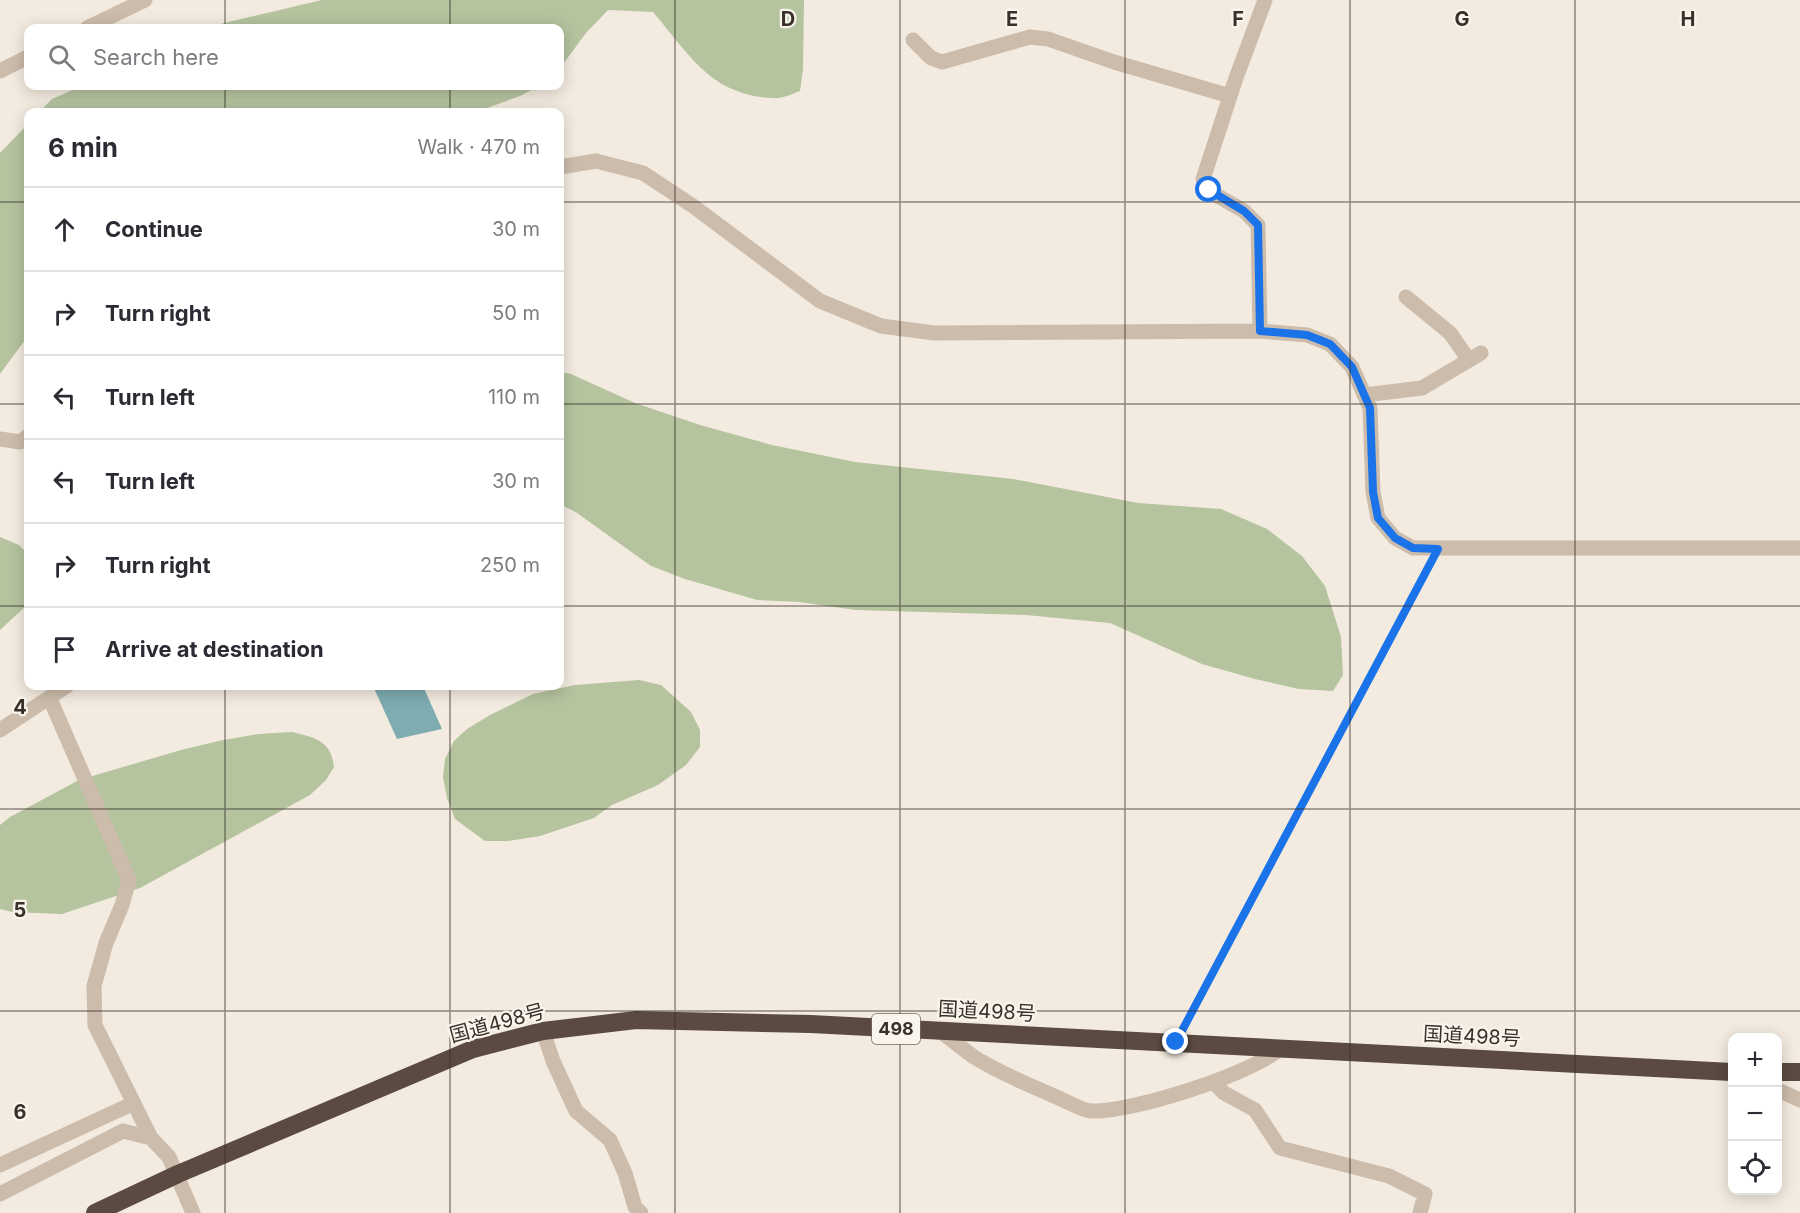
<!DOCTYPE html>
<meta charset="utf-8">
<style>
body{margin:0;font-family:Inter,"Noto Sans JP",sans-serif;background:#f7f7f7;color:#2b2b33}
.controls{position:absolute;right:18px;bottom:18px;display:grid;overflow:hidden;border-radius:12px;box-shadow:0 3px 15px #0003}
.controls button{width:54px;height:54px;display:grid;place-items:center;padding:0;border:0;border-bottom:2px solid #e1e1e2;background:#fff;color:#2b2b33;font:30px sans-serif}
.stop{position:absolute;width:18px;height:18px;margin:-14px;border:4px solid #1a73e8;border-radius:50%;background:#fff}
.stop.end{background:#1a73e8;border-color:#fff;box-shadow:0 2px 6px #0008}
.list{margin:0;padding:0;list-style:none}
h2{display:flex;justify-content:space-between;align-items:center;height:78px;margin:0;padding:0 24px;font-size:26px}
h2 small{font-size:20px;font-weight:400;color:#7c7c81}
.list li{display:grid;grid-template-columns:39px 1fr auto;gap:18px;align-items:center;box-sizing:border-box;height:84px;padding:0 24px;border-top:2px solid #e1e1e2}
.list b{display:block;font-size:22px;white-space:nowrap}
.list em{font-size:20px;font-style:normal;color:#7c7c81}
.icon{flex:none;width:33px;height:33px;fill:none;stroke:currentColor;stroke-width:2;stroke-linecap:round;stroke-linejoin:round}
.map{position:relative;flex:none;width:1800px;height:1213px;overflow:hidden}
.search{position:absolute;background:#fff;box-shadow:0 3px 15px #0003;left:24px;top:24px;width:540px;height:66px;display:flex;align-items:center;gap:15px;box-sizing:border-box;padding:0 21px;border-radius:12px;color:#7c7c81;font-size:22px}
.panel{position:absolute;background:#fff;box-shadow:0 3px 15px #0003;left:24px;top:108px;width:540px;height:582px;border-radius:12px}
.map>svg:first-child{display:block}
.green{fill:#b5c39f}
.water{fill:#7eacb1}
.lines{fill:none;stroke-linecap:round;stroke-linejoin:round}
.path{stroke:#b8a695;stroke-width:3;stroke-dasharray:3 3;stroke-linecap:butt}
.minor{stroke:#ccbcab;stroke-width:15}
.highway{stroke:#5a4a41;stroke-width:18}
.route{stroke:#1a73e8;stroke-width:8}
.grid{fill:none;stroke:#39302a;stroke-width:1.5;stroke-opacity:0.55}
.labels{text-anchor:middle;stroke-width:4.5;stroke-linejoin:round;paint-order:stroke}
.shield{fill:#faf5ec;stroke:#736b64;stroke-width:1.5}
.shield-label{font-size:18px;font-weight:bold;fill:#39302a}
.street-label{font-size:20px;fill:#39302a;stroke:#faf5ec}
.grid-label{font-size:20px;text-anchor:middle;font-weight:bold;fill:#39302a;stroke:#faf5ec;stroke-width:4.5;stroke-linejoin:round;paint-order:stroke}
</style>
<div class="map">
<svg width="1800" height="1213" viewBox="0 0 1800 1213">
<rect width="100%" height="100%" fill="#f3ebdf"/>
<path class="green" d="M322 0H804L803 69 800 91C792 94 782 99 773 98 711 96 689 54 653 12L608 10 586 33 560 68V28H203Z
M82 86H539L520 96 476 112H39L52 99Z
M28 124V336L0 374V153Z
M560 372 571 374 635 403 700 425 772 445 855 462 1013 479 1138 503 1221 509 1267 529 1302 556 1325 586 1341 637 1343 675 1333 691 1299 689 1255 679 1202 664 1110 623 1026 615 856 610 799 602 757 600 685 579 651 566 577 513 560 504Z
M0 537 19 545 28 554V604L0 630Z
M639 680 661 685 691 712 700 730V747L686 765 658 785 612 805 594 818 540 836 508 841H485L455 819 447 798 443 777 445 759 454 741 467 729 490 715 533 694 575 685Z
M292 732C315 738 331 740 334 767L326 780 310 795 140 888 62 914 12 912 0 909V825L10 817 79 780 181 750 223 740 259 734Z"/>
<path class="water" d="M373 686H423L442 729 397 739Z"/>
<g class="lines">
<path class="path" d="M1184 1027 1432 561"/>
<path class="minor" d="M87 28 145 0
M913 40 931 58 942 62 1030 37 1048 39 1114 62 1230 96
M0 71 28 57
M560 167 596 161 643 173 693 206 820 301 881 326 934 333 1260 331 1307 335 1330 344 1352 367 1370 408 1373 492 1378 518 1395 538 1413 548H1800
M1406 297 1450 333 1469 360
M1260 331 1258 225 1244 211 1209 191 1203 179 1236 78 1265 0
M1364 395 1422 388 1481 353
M0 439 20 442 28 436
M50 699 129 880 122 905 106 943 94 986 95 1025 151 1138 169 1157 193 1213
M0 730 67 686
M543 1031 553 1061 576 1111 610 1140 625 1173 635 1207 641 1213
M941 1032C952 1040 963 1049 974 1057 1001 1074 1032 1086 1061 1099 1070 1103 1081 1110 1091 1111 1130 1113 1252 1074 1281 1048
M1213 1082 1224 1093 1255 1110 1280 1148 1389 1176 1425 1194 1420 1213
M1778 1090 1800 1100
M0 1165 134 1103
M0 1194 123 1131 151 1138"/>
<path class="highway" d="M1778 1072H1800
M95 1213 178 1174 473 1049 543 1031 636 1020 811 1024 1732 1072"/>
</g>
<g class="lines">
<path class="route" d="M1176 1042 1438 549 1413 548 1395 538 1378 518 1373 492 1370 408 1352 367 1330 344 1307 335 1260 331 1258 225 1244 211 1209 190"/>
</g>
<path class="grid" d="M225 0V28M450 0V28M675 0V1213M900 0V1213M1125 0V1213M1350 0V1213M1575 0V1213M225 86V112M450 86V112M0 202H28M560 202H1800M0 404H28M560 404H1800M0 606H28M560 606H1800M225 686V1213M450 686V1213M0 809H1800M0 1011H1800"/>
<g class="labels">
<rect class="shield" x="872" y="1014" width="48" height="30" rx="4.5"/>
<g class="shield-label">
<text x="896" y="1035">498</text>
</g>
<g class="street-label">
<text transform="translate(987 1011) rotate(3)" y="7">国道498号</text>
<text transform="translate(497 1023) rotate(-15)" y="7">国道498号</text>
<text transform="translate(1472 1036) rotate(3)" y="7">国道498号</text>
</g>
</g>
<g class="grid-label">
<text x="788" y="26">D</text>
<text x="1012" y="26">E</text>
<text x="1238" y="26">F</text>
<text x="1462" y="26">G</text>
<text x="1688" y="26">H</text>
<text x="20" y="714">4</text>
<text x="20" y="917">5</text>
<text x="20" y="1119">6</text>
</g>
</svg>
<div class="controls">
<button>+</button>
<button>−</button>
<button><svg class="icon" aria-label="locate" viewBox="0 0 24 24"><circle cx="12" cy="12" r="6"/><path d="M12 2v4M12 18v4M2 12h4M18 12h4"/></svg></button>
</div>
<div class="stop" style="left:1209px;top:190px"></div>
<div class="stop end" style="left:1176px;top:1042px"></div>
<div class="search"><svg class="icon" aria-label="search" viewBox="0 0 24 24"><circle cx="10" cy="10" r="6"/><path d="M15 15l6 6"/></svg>Search here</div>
<section class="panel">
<h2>6 min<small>Walk · 470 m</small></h2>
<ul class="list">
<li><svg class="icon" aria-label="ahead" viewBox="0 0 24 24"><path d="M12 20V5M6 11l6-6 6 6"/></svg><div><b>Continue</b></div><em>30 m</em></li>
<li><svg class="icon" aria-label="right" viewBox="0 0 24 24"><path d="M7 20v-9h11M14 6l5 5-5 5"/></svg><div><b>Turn right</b></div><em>50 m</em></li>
<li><svg class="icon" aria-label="left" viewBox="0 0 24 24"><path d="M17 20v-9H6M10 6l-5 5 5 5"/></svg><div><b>Turn left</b></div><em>110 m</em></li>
<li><svg class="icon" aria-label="left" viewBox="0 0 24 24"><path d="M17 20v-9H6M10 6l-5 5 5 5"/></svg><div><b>Turn left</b></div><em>30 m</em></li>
<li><svg class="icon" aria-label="right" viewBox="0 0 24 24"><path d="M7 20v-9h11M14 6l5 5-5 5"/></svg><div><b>Turn right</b></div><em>250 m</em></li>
<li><svg class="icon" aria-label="arrive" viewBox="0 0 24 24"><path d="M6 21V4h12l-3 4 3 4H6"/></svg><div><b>Arrive at destination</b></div></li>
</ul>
</section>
</div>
